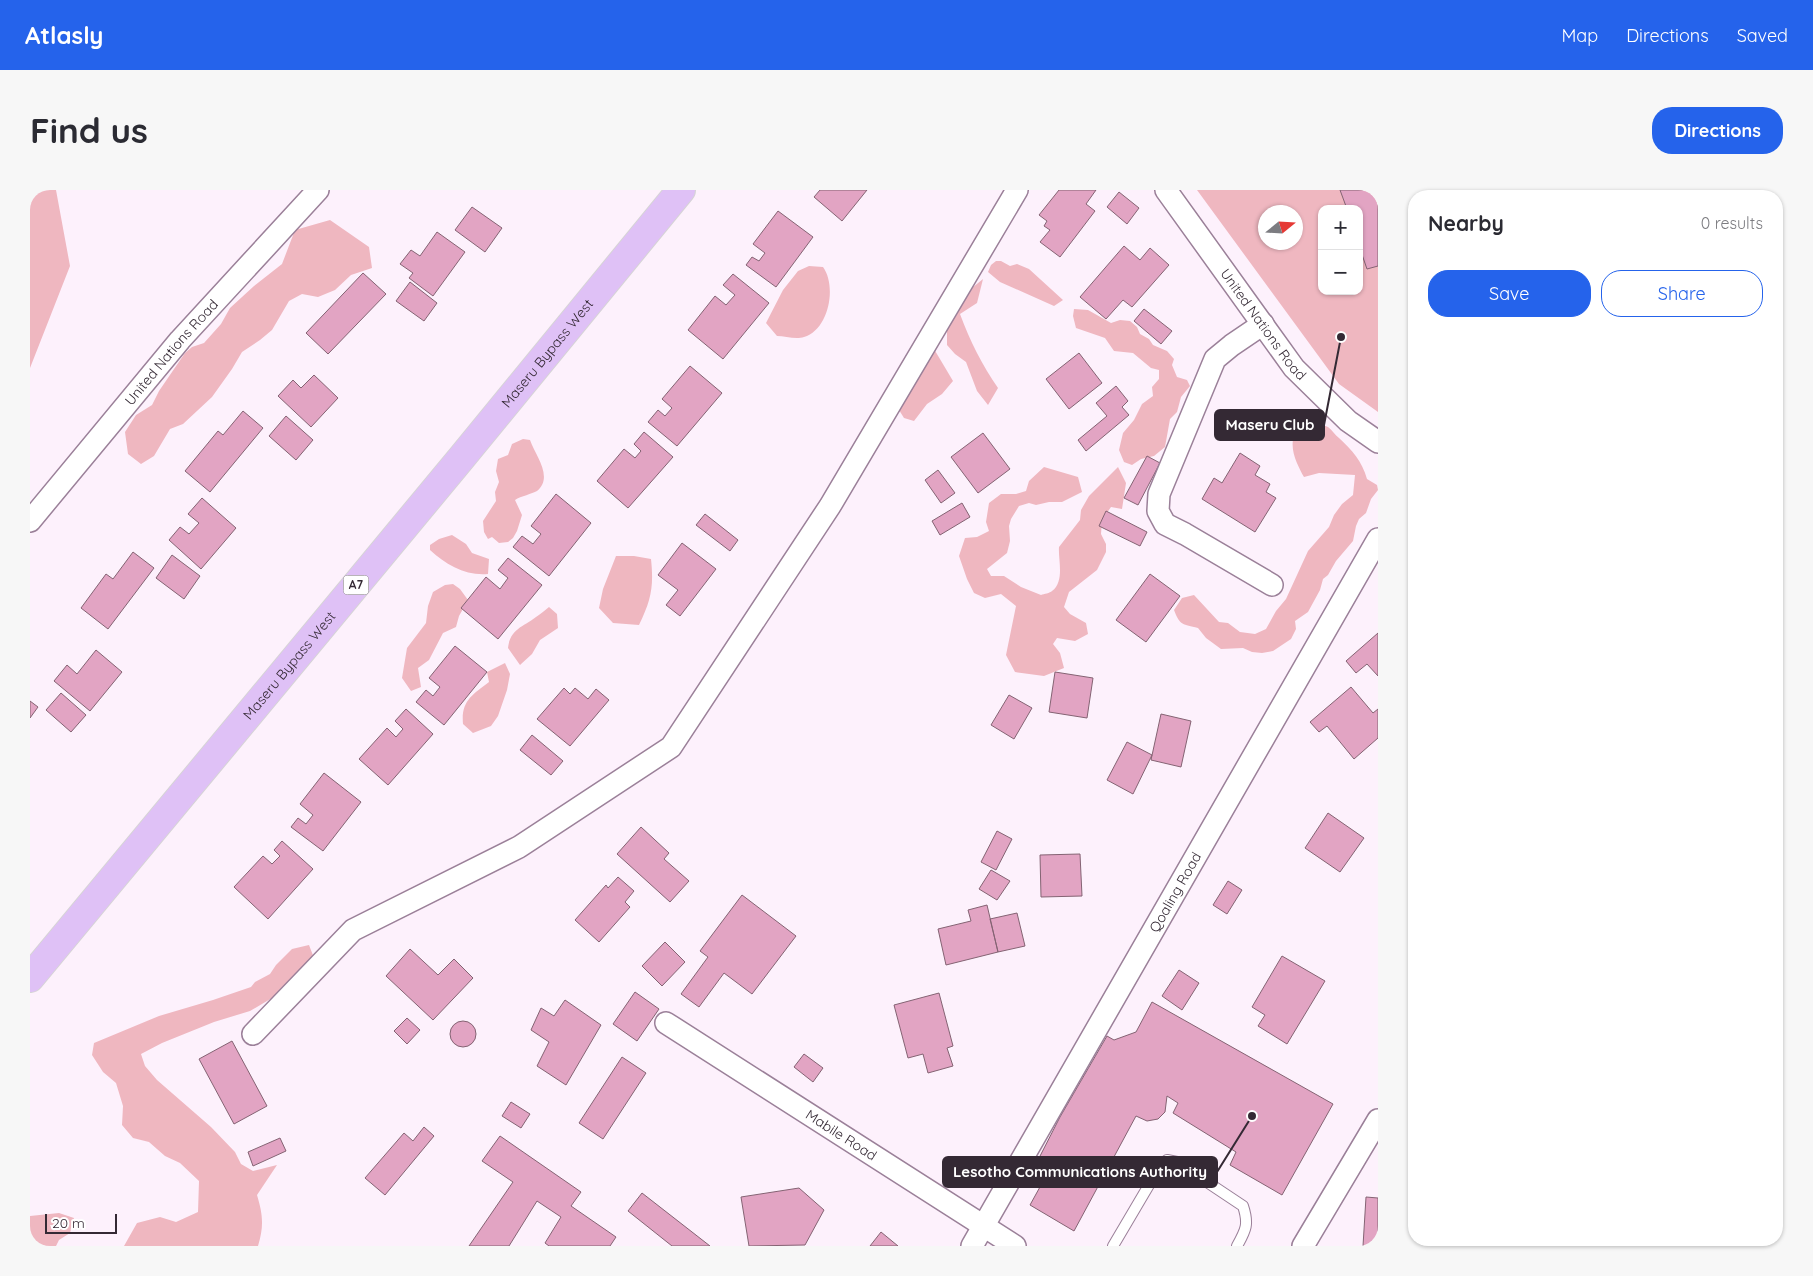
<!DOCTYPE html>
<meta charset="utf-8">
<style>
body{margin:0;font-family:Quicksand,sans-serif;background:#f7f7f7;color:#2b2b33}
.controls{position:absolute;right:15px;top:15px;display:grid;overflow:hidden;border-radius:10px;box-shadow:0 1px 4px #0004}
.controls button{width:45px;height:45px;display:grid;place-items:center;padding:0;border:0;border-bottom:1px solid #e1e1e2;background:#fff;color:#2b2b33;font:25px sans-serif}
.compass{position:absolute;left:1228px;top:15px;width:45px;height:45px;border-radius:50%;background:#fff;box-shadow:0 1px 4px #0004;rotate:72deg}
.scale{position:absolute;left:15px;bottom:12px;width:72px;box-sizing:border-box;padding-left:5px;border:2px solid #342934;border-top:0;font-size:14px;line-height:18px;white-space:nowrap;color:#342934;-webkit-text-stroke:4px #fff;paint-order:stroke}
.list{margin:0;padding:0;list-style:none}
h2{display:flex;justify-content:space-between;align-items:center;height:65px;margin:0;padding:0 20px;font-size:21px}
h2 small{font-size:16px;font-weight:400;color:#7c7c81}
.actions{display:flex;gap:10px;padding:15px 20px}
.actions a{flex:1;padding:11px 0;border:1px solid #2563eb;border-radius:20px;text-align:center;font-size:18px;color:#2563eb}
.actions .main{background:#2563eb;color:#fff}
.map{position:relative;flex:none;width:1348px;height:1056px;overflow:hidden;border-radius:20px}
header{display:flex;align-items:center;gap:30px;box-sizing:border-box;height:70px;padding:0 25px;background:#2563eb;color:#fff}
header strong{font-size:24px}
nav{display:flex;gap:28px;margin-inline-start:auto;font-size:18px}
.intro{display:flex;align-items:center;justify-content:space-between;box-sizing:border-box;height:120px;padding:0 30px}
h1{margin:0;font-size:35px}
.button{padding:12px 22px;border-radius:20px;background:#2563eb;color:#fff;font-size:18px;font-weight:700}
main{display:flex;gap:30px;padding:0 30px}
aside{flex:1;background:#fff;border-radius:20px;box-shadow:0 1px 4px #0004}
.map>svg:first-child{display:block}
.green{fill:#efb7c0;fill-rule:evenodd}
.building{fill:#e2a4c3;stroke:#846373}
.lines{fill:none;stroke-linecap:round;stroke-linejoin:round}
.lane-casing{stroke:#9b8099;stroke-width:12}
.street-casing{stroke:#9b8099;stroke-width:24}
.primary-casing{stroke:#d6d4d6;stroke-width:30}
.lane{stroke:#fff;stroke-width:10}
.street{stroke:#fff;stroke-width:21}
.primary{stroke:#dfc1f6;stroke-width:28}
.labels{text-anchor:middle;stroke-width:5;stroke-linejoin:round;paint-order:stroke}
.shield{fill:#fff;stroke:#716971;stroke-width:1}
.shield-label{font-size:12px;font-weight:bold;fill:#342934}
.street-label{font-size:14px;fill:#342934;stroke:#fff}
.leader{fill:none;stroke:#342934;stroke-width:2}
.callout-dot{fill:#342934;stroke:#fff;stroke-width:2}
.callout{fill:#342934;stroke:#342934;stroke-width:2}
.callout-label{font-size:15px;text-anchor:middle;font-weight:bold;fill:#fff}
</style>
<header>
<strong>Atlasly</strong>
<nav><a>Map</a><a>Directions</a><a>Saved</a></nav>
</header>
<div class="intro"><h1>Find us</h1><a class="button">Directions</a></div>
<main>
<div class="map">
<svg width="1348" height="1056" viewBox="0 0 1348 1056">
<rect width="100%" height="100%" fill="#fdf1fc"/>
<path class="green" d="M0 0H26L40 76 0 178Z
M1167 0H1348V222L1309 194ZM1292 19H1329V101H1292ZM1236 22H1266V52H1236Z
M300 30 339 57 342 78 321 85 305 100 288 107 272 104 259 111 242 140 230 150 212 162 202 179 182 207 153 234 140 239 124 266 111 274 98 264 95 242 106 225 122 215 129 201 155 163 162 157 174 153 191 134 200 118 224 96 252 74 265 40Z
M966 71H971L980 76 987 74 999 79 1033 110 1024 116 970 92 958 82 961 75Z
M779 76 793 77C807 96 799 140 774 147 766 150 755 146 747 146L736 133 753 100 768 81Z
M953 89 947 113 930 124C940 151 952 175 968 198L958 215 947 201 936 172 925 164 917 155V129L937 102Z
M1044 119 1058 120 1081 133 1090 130 1100 131 1107 137 1110 144 1119 149 1123 155 1137 161 1144 169 1142 175 1147 187 1157 190 1160 196 1151 207 1147 222 1140 229 1135 257 1124 266 1111 269 1102 275 1094 272 1089 260 1093 243 1104 230 1112 214 1123 206 1122 197 1129 189V180L1121 178 1103 163 1084 161 1075 148 1046 138 1043 126Z
M904 159 923 191 912 204 897 214 884 231 874 228 869 220Z
M1278 233C1285 234 1292 234 1298 237 1302 240 1305 245 1309 248 1322 260 1332 271 1337 289L1347 295 1348 300 1341 309 1336 323 1329 329 1326 336 1323 351 1306 371 1298 385 1293 389 1290 400 1278 422 1265 431 1266 439 1261 449 1243 461 1232 463 1222 462 1213 458 1191 459 1176 448 1168 438C1153 434 1150 436 1144 420L1152 408 1164 405 1189 432 1198 433 1210 442 1225 444 1236 439 1246 421 1256 409 1278 361 1299 337 1304 325 1312 314 1323 305 1325 285 1289 283 1274 287C1268 276 1257 256 1266 242 1268 239 1275 236 1278 233Z
M493 249 500 250C505 265 524 287 507 301 502 304 491 306 485 310L492 325 487 341 483 348 478 352 469 353 462 347 458 349 454 342 453 331 466 311 465 302 469 292 466 281 468 269 478 265 482 254Z
M1014 277 1048 287 1052 302 1032 312H1019L1006 315 999 313 989 316 981 329 979 336 980 351 977 363 957 379 961 386H974L991 397 1011 405C1014 404 1020 403 1022 401 1035 391 1028 370 1029 357L1050 330 1051 320 1059 306 1088 277 1096 293 1092 319 1081 317 1072 330 1071 344 1076 354V362L1067 380 1039 402 1034 417 1040 424 1056 433 1058 444 1045 451 1027 448 1023 454 1030 463 1034 478 1014 486 985 482 976 465 986 416 971 404 955 408 944 403 937 389 929 366 935 348 947 347 959 341 956 332 959 313 971 304H986L996 301 999 291Z
M422 345 436 354 442 363 459 369 458 384C436 386 416 375 400 360V355L409 349Z
M586 366H604L621 369C624 397 621 410 609 435L583 433 569 418 573 399Z
M423 394 430 399 438 410 429 426 426 437 413 443 399 470 388 478 391 497 381 501 372 488 377 458 396 433 398 416 403 402 415 395Z
M519 417 527 424 528 438 510 450 502 464 490 475 478 458C480 439 493 437 506 427 511 424 515 420 519 417Z
M475 473 480 484 477 500 468 526 461 536 443 543 433 534C431 511 442 505 459 492L457 482Z
M279 755 284 768 268 788 253 796 242 808 220 821 184 832 132 853 111 864 115 876 127 890 181 937 205 962 211 974 223 981 247 975 227 1005C233 1025 234 1036 228 1056H94L107 1033 130 1027 146 1032 168 1022 169 991 150 973 135 966 119 952 103 948 92 935 93 916 86 893 73 882 62 865 64 853 129 826 183 810 221 797 225 792 240 784 246 775 262 759Z
M29 1023 44 1028 40 1043 29 1050 26 1056H0V1026Z"/>
<path class="building" d="M790 0H837L812 31 784 7Z
M1029 0H1066L1056 14 1065 21 1030 67 1010 52 1020 40 1014 36 1017 31 1009 25Z
M1310 0H1348V76L1337 79 1329 56V19H1317Z
M1089 2 1109 18 1097 34 1077 17Z
M442 17 472 38 455 62 425 40Z
M748 21 783 47 746 97 716 75 722 67 729 71 735 63 723 54Z
M407 42 435 62 403 106 379 88 383 83 370 74 381 60 390 66Z
M1094 56 1110 70 1120 58 1139 75 1102 117 1093 110 1076 129 1050 107Z
M333 83 356 104 298 164 276 143Z
M703 84 739 113 693 169 658 140 685 106 696 115 705 105 693 95Z
M380 92 407 113 394 131 366 111Z
M1114 119 1142 141 1131 154 1104 131Z
M1049 163 1072 193 1039 219 1016 189Z
M660 176 692 203 647 256 618 232 628 220 635 226 642 218 632 209Z
M284 185 308 208 281 237 248 206 263 190 271 198Z
M1086 196 1098 211 1092 217 1099 225 1056 261 1048 250 1077 226 1066 213Z
M213 221 233 238 180 302 155 281 188 241 193 245Z
M256 226 283 250 266 270 239 246Z
M614 242 643 267 598 318 567 291 594 259 605 268 611 261 604 254Z
M953 243 980 279 948 303 921 267Z
M1210 263 1230 276 1225 285 1240 294 1236 302 1246 308 1225 342 1172 309 1184 288 1192 293Z
M1117 266 1130 273 1108 315 1094 308Z
M908 280 925 303 911 313 895 290Z
M526 304 561 333 519 386 483 357 492 346 503 354 511 344 501 336Z
M172 308 206 338 171 379 139 350 150 337 159 344 169 333 158 324Z
M932 313 940 327 910 345 902 331Z
M1076 321 1117 342 1110 356 1069 336Z
M675 324 708 350 700 361 666 335Z
M652 353 686 379 650 426 636 415 648 400 628 385Z
M103 362 124 378 78 439 51 418 76 384 83 389Z
M142 365 170 386 154 409 126 388Z
M478 368 512 395 468 449 431 418 456 387 470 399 478 388 468 380Z
M1120 384 1150 406 1116 452 1086 430Z
M1348 443V486L1337 474 1326 483 1316 471Z
M425 456 457 482 414 535 386 512 396 500 403 506 410 497 399 488Z
M66 460 92 482 60 521 24 491 37 475 47 484Z
M1025 482 1063 488 1057 528 1019 522Z
M1321 497 1343 523 1348 519V548L1324 569 1297 536 1289 542 1280 532Z
M534 498 540 504 545 498 558 509 566 499 579 510 540 556 507 529Z
M31 503 56 525 41 542 16 520Z
M979 505 1002 518 984 549 961 535Z
M0 511 8 517 0 528Z
M376 519 403 544 358 595 329 569 357 538 366 547 373 539 365 531Z
M1131 524 1161 531 1151 577 1121 570Z
M502 545 533 571 521 585 490 560Z
M1097 552 1122 565 1103 604 1077 590Z
M294 583 331 612 293 661 261 637 268 628 276 634 283 625 270 614Z
M1298 623 1334 648 1310 682 1275 658Z
M611 637 639 663 634 669 659 691 640 712 587 664Z
M967 641 982 649 966 680 951 672Z
M252 651 283 679 238 729 204 697 233 666 242 674 250 666 244 660Z
M1050 664 1052 706 1011 707 1010 665Z
M961 680 980 691 967 710 949 699Z
M588 687 604 701 595 712 600 717 569 752 545 730 576 695 578 698Z
M1198 691 1212 700 1197 724 1183 715Z
M712 705 766 746 722 804 694 783 669 817 651 804 678 767 670 761Z
M957 715 968 762 916 775 908 739 941 731 938 720Z
M987 723 995 756 968 762 960 729Z
M635 752 655 772 632 796 612 776Z
M380 759 408 785 424 769 443 788 403 830 356 786Z
M1252 766 1295 791 1257 854 1228 836 1235 825 1222 817Z
M1149 780 1169 793 1152 820 1132 806Z
M605 802 629 819 607 851 583 834Z
M909 803 923 856 917 858 923 876 898 883 893 864 878 868 864 815Z
M535 810 571 835 536 895 507 876 519 852 501 840 511 818 524 826Z
M1122 812 1303 914 1252 1005 1200 975 1206 962 1143 923 1148 913 1137 906 1135 922 1128 929 1117 931 1106 926 1044 1041 1000 1015 1021 977 1008 970 1030 927 1077 846 1084 850 1106 842Z
M377 828 390 840 377 854 364 841Z
M420 844a13 13 0 1 1 26 0a13 13 0 1 1-26 0Z
M202 851 237 916 204 934 169 869Z
M774 864 793 878 783 892 764 877Z
M592 867 616 883 573 949 549 933Z
M481 912 500 924 491 938 472 926Z
M394 937 404 946 355 1005 335 988 374 943 383 951Z
M470 946 551 1002 541 1016 586 1047 580 1056H519L515 1053 531 1027 507 1011 479 1056H439L483 992 452 971Z
M250 948 256 961 223 976 218 962Z
M769 998 794 1020 775 1055 719 1056 711 1007Z
M612 1003 680 1056H642L598 1021Z
M1336 1007 1348 1008V1056H1333Z
M851 1042 868 1056H840Z"/>
<g class="lines">
<defs>
<path id="lane" d="M1083 1056 1129 978 1137 970 1147 972 1213 1016C1219 1034 1216 1040 1207 1056"/>
<g id="street">
<path id="s1" d="M1136 0 1264 178 1318 231 1348 252"/>
<path d="M1233 134 1202 155 1185 169 1129 304 1128 321 1135 334 1155 344 1242 395"/>
<path id="s2" d="M0 331 150 150 288 0"/>
<path id="s3" d="M636 833 985 1056"/>
<path d="M223 844 323 740 489 657 641 557 800 316 987 0"/>
<path id="s4" d="M942 1056 1348 349"/>
<path d="M1273 1056 1348 930"/>
</g>
<g id="primary">
<path id="s5" d="M0 788 433 266 651 0"/>
</g>
</defs>
<use href="#lane" class="lane-casing"/>
<use href="#street" class="street-casing"/>
<use href="#primary" class="primary-casing"/>
<use href="#lane" class="lane"/>
<use href="#street" class="street"/>
<use href="#primary" class="primary"/>
</g>
<g class="labels">
<rect class="shield" x="313.5" y="385.5" width="25" height="19" rx="4"/>
<g class="shield-label">
<text x="326" y="399">A7</text>
</g>
<g class="street-label">
<text dy="5" stroke="none"><textPath href="#s1" startOffset="166">United Nations Road</textPath></text>
<text dy="5" stroke="none"><textPath href="#s2" startOffset="220">United Nations Road</textPath></text>
<text dy="5" stroke="none"><textPath href="#s5" startOffset="811">Maseru Bypass West</textPath></text>
<text dy="5" stroke="none"><textPath href="#s5" startOffset="406">Maseru Bypass West</textPath></text>
<text dy="5" stroke="none"><textPath href="#s4" startOffset="408">Qoaling Road</textPath></text>
<text dy="5" stroke="none"><textPath href="#s3" startOffset="208">Mabile Road</textPath></text>
</g>
</g>
<path class="leader" d="M1311 147L1294 235M1222 926L1187 982"/>
<g class="callout-dot">
<circle cx="1311" cy="147" r="5"/>
<circle cx="1222" cy="926" r="5"/>
</g>
<g class="callout">
<rect x="1185" y="220" width="109" height="30" rx="5"/>
<rect x="913" y="967" width="274" height="30" rx="5"/>
</g>
<g class="callout-label">
<text x="1240" y="240">Maseru Club</text>
<text x="1050" y="987">Lesotho Communications Authority</text>
</g>
</svg>
<div class="controls">
<button>+</button>
<button>−</button>
</div>
<svg class="compass" viewBox="-18 -18 36 36"><path d="M0-13l5 13h-10z" fill="#e53935"/><path d="M0 13l5-13h-10z" fill="#7c7c81"/></svg>
<div class="scale">20 m</div>
</div>
<aside>
<h2>Nearby<small>0 results</small></h2>
<ul class="list">
</ul>
<div class="actions"><a class="main">Save</a><a>Share</a></div>
</aside>
</main>
